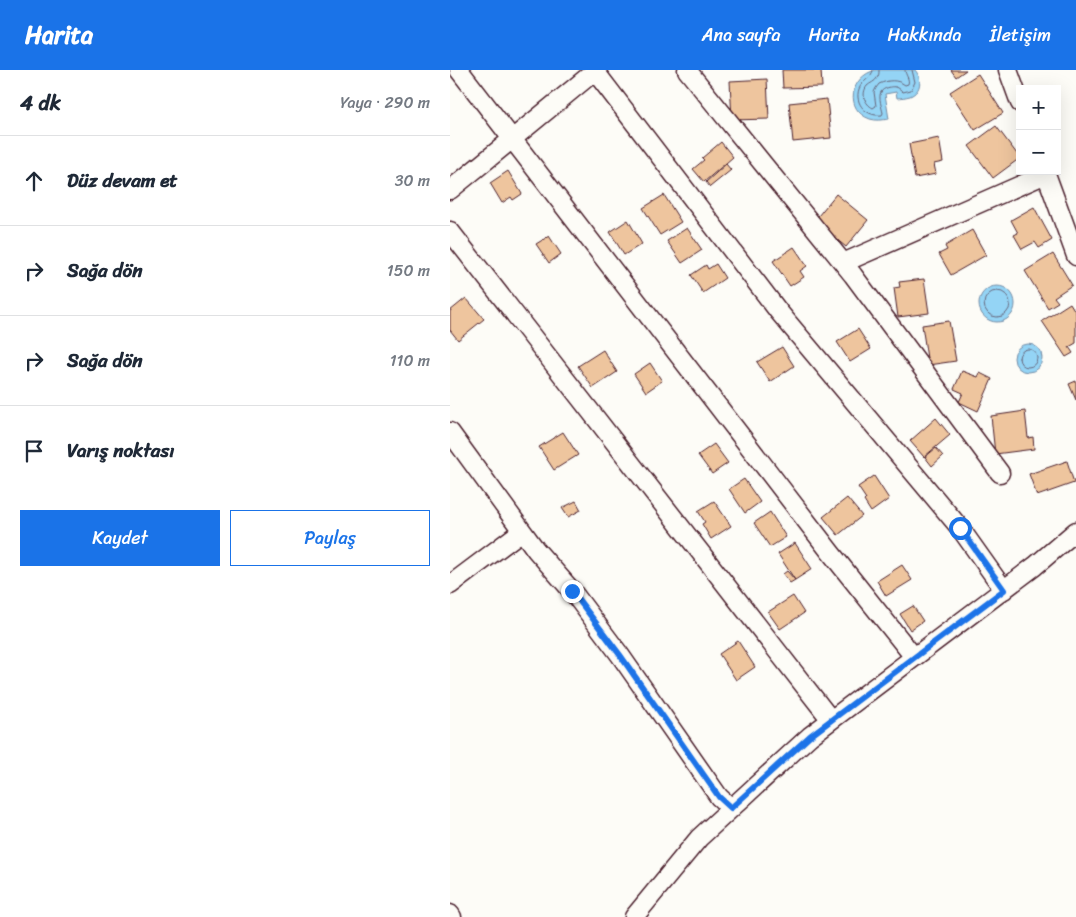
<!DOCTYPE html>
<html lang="tr">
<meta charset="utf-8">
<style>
body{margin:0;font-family:Sriracha,sans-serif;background:#f6f6f7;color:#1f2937}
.controls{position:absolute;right:15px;top:15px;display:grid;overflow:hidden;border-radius:0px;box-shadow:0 5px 20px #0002}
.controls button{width:45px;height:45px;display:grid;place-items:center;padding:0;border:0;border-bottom:1px solid #e0e1e3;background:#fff;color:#1f2937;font:25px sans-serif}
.stop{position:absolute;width:15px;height:15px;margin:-11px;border:4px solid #1a73e8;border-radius:50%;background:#fff}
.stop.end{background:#1a73e8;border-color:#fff;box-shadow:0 1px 5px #0008}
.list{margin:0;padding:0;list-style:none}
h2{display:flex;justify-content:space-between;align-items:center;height:65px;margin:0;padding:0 20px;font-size:21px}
h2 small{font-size:16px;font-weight:400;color:#747a83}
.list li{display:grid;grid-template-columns:32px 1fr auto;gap:15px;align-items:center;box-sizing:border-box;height:90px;padding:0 20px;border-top:1px solid #e0e1e3}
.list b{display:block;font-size:19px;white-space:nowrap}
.list em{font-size:16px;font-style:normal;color:#747a83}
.actions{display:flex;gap:10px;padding:15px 20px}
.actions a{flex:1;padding:11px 0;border:1px solid #1a73e8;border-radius:0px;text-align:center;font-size:18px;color:#1a73e8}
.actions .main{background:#1a73e8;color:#fff}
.icon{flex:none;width:28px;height:28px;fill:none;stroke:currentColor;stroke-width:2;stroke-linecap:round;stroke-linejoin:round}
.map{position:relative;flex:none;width:626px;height:847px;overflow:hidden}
header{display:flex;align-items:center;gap:30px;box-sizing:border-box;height:70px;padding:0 25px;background:#1a73e8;color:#fff}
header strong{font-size:24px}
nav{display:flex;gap:28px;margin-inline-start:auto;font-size:18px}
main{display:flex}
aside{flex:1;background:#fff}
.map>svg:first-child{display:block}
.water{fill:#94d4f5;stroke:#768ca4}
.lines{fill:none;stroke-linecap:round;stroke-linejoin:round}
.shore{stroke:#68677c;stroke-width:1}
.building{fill:#eec59e;stroke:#4a1f2b}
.street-casing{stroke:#4a1f2b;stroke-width:21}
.street{stroke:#fdfcf7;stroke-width:18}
.route{stroke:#1a73e8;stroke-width:6}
</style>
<header>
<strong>Harita</strong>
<nav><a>Ana sayfa</a><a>Harita</a><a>Hakkında</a><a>İletişim</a></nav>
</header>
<main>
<aside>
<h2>4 dk<small>Yaya · 290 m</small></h2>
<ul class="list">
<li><svg class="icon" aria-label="ahead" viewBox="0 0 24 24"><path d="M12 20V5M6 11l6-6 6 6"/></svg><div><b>Düz devam et</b></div><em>30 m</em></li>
<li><svg class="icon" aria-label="right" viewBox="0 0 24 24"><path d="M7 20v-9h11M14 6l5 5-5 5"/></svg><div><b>Sağa dön</b></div><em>150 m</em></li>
<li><svg class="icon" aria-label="right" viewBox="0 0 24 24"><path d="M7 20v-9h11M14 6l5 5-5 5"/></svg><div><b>Sağa dön</b></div><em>110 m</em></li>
<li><svg class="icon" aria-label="arrive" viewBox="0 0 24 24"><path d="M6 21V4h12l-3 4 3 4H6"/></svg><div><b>Varış noktası</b></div></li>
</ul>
<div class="actions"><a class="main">Kaydet</a><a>Paylaş</a></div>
</aside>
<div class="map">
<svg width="626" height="847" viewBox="0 0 626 847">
<rect width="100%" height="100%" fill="#fdfcf7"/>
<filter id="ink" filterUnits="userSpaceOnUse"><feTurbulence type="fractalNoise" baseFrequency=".02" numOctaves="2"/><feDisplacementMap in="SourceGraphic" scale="10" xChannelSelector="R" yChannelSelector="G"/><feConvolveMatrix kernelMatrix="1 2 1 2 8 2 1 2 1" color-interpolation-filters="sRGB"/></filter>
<g filter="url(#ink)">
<path class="water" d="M426 0H465C472 8 472 21 460 26 456 27 451 28 447 28L446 22 435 24 439 49C433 50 426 51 420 49 394 40 400 6 426 0Z
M529 234a18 18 0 1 1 36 0a18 18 0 1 1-36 0Z
M564 288a14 14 0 1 1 28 0a14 14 0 1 1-28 0Z"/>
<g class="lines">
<path class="shore" d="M423 0C422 8 412 11 409 19 404 34 417 47 432 45L433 43C432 38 428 27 431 22 433 18 442 16 446 17 449 18 451 20 453 22L461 20 465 12 462 0
M429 0C429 4 429 5 427 8 425 12 420 13 417 16 411 24 415 34 423 38L426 36 424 22 426 18 429 14C438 10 447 9 455 15L458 14C460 9 455 5 455 0
M534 234a13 13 0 1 1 26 0a13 13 0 1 1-26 0Z
M569 288a9 9 0 1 1 18 0a9 9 0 1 1-18 0Z"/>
</g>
<path class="building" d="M332 0H371L372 17 333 18Z
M501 0H516L506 7Z
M528 4 553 43 525 60 500 22Z
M317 9 319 49 282 50 280 11Z
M377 29 381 68 343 72 339 33Z
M546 56 570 88 543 108 519 76Z
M489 68 493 92 484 94 486 104 465 108 459 74Z
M271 72 283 87 254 112 243 99 254 90 252 88Z
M276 94 281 100 260 117 256 112Z
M58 101 72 124 63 130 61 127 52 133 40 113Z
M386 124 418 150 396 177 364 151Z
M214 125 231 152 210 165 193 138Z
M584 137 602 170 589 178 585 172 572 179 564 165 568 163 561 150Z
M178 150 192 174 174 185 160 162Z
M237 158 252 180 232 193 217 171Z
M522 160 536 185 501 205 489 184 497 180 495 176Z
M99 166 111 184 99 193 86 174Z
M344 177 357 196 350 201 354 207 340 216 323 191Z
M603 184 622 215 604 227 608 232 598 238 575 201Z
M266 194 275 208 253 223 241 205 256 195 258 199Z
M474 209 479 243 448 247 444 218 450 217 449 212Z
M16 228 34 249 8 270 0 260V241Z
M620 233 626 243V273L619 277 623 283 616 287 592 251Z
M499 251 506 291 478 295 472 255Z
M408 259 421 279 400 292 387 272Z
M332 277 344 296 320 312 307 292Z
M153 280 167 302 143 318 128 296Z
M200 293 212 311 196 322 184 304Z
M512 301 528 307 530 303 542 309 528 341 509 332 513 323 504 319Z
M626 311V330L619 314Z
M575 341 578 368 583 367 584 379 545 384 541 346Z
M486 348 500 365 474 387 460 371Z
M113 362 128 385 104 400 89 377Z
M264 374 278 393 262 404 248 385Z
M486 378 493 386 482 396 475 387Z
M617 391 624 413 587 426 579 404Z
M424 406 439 429 421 442 414 431 416 429 408 417Z
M294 409 310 432 295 443 279 419Z
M397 428 412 446 388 465 373 447Z
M126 431 131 440 118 447 112 438Z
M264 431 281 456 261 469 252 454 255 452 248 441Z
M320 442 336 467 320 477 304 453Z
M345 473 362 499 345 510 328 484Z
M452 495 462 510 436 526 427 511Z
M337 501 345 510 340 513 333 504Z
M343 526 354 543 330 559 318 542Z
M463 536 473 551 460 560 450 544Z
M288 571 305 597 286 610 269 584Z"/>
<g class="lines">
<defs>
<path id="street" d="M9 0 381 483 464 587
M144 0 329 242 510 458 554 520
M237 0 403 205 550 403
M558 0 570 33
M595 101 626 186
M0 120 145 1
M0 161 381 650
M393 193 596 104
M0 362 86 480 122 521 170 585 269 727 281 738
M0 515 72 461
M0 844 2 847
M184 847 249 768 360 666 585 496 626 461"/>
</defs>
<use href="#street" class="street-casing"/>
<use href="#street" class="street"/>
</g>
</g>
<g class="lines" filter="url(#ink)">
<path class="route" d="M122 521 170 585 269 727 281 738 360 666 554 520 510 458"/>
</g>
</svg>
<div class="controls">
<button>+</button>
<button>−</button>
</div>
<div class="stop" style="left:510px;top:458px"></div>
<div class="stop end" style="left:122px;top:521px"></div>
</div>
</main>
